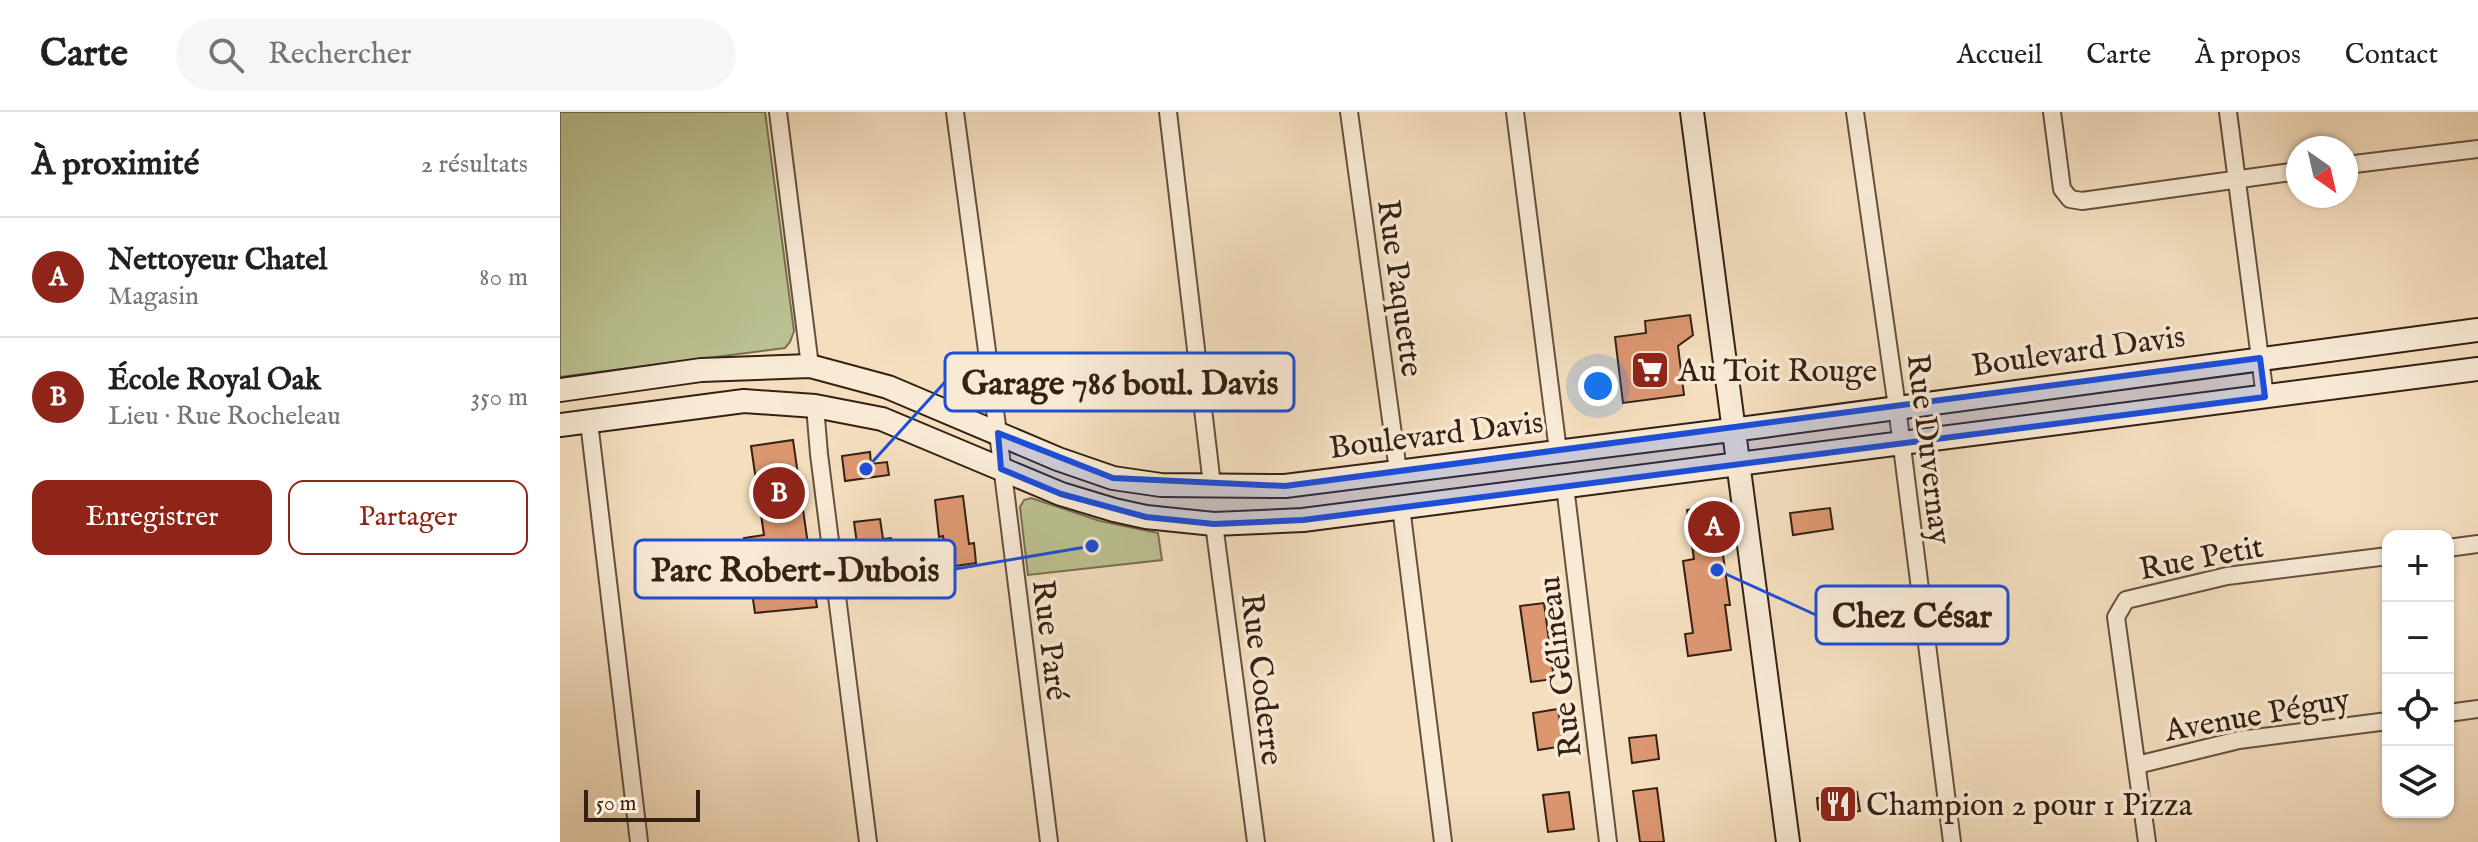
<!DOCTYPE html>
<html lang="fr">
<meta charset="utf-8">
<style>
body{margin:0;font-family:"IM FELL English",serif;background:#f6f6f6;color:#202124}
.controls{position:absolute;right:24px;bottom:24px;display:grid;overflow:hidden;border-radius:16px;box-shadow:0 2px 6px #0004}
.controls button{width:72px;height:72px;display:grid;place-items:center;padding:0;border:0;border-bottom:2px solid #e0e0e0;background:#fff;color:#202124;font:40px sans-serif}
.compass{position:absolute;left:1726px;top:24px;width:72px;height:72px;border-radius:50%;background:#fff;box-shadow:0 2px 6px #0004;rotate:146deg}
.scale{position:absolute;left:24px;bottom:20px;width:116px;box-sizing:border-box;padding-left:8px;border:4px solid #352014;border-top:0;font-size:22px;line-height:28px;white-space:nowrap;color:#352014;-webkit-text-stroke:6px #f8ead5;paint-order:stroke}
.you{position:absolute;left:1038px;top:274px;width:28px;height:28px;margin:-20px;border:6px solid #fff;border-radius:50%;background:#1a73e8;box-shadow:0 0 0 12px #1a73e833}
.badge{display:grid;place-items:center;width:52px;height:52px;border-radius:50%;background:#8f2418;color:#fff;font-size:26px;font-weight:700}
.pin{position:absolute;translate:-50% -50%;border:4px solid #fff;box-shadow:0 2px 8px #0006}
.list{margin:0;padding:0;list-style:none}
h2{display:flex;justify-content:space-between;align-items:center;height:104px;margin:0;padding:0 32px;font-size:34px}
h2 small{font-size:26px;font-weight:400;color:#757577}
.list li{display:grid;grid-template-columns:52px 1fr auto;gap:24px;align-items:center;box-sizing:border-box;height:120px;padding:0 32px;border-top:2px solid #e0e0e0}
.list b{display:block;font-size:30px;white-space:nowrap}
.list p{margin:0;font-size:26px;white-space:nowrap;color:#757577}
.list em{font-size:26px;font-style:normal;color:#757577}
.actions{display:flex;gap:16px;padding:24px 32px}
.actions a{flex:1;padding:18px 0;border:2px solid #8f2418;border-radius:16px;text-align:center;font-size:28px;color:#8f2418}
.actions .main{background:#8f2418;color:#fff}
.icon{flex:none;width:44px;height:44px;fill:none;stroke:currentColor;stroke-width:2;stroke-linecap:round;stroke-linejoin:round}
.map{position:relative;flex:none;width:1918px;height:730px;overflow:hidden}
header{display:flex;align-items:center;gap:48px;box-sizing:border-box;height:112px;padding:0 40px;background:#fff;border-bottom:2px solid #e0e0e0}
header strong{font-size:38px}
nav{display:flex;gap:44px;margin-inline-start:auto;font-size:28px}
.search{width:560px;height:72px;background:#f6f6f6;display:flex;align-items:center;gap:20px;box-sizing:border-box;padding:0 28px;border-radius:44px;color:#757577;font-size:30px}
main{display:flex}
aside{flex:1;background:#fff}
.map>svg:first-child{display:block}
.green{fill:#bbc191;stroke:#787052;stroke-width:2}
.building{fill:#dc9771;stroke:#352014;stroke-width:2}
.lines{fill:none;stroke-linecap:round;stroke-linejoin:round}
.street-casing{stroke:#65503e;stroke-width:20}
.secondary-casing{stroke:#352014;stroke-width:26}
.street{stroke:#f8ead5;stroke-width:16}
.secondary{stroke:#f8ead5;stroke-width:22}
.marked{fill:#1d4ed8;fill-opacity:0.2;stroke:#1d4ed8;stroke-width:6;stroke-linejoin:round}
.labels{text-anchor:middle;stroke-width:7;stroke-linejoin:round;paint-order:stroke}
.street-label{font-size:32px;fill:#352014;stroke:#f8ead5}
.poi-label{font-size:32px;fill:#352014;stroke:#f8ead5;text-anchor:start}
.leader{fill:none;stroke:#1d4ed8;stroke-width:3}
.callout-dot{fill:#1d4ed8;stroke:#f8ead5;stroke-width:3}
.callout{fill:#f8ead5;stroke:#1d4ed8;stroke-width:3}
.callout-label{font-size:34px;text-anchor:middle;font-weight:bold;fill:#352014}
</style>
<header>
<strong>Carte</strong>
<div class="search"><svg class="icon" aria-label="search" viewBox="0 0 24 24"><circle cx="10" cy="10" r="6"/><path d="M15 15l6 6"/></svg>Rechercher</div>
<nav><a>Accueil</a><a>Carte</a><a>À propos</a><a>Contact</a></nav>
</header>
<main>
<aside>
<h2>À proximité<small>2 résultats</small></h2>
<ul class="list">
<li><span class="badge">A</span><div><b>Nettoyeur Chatel</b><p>Magasin</p></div><em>80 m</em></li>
<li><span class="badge">B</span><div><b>École Royal Oak</b><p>Lieu · Rue Rocheleau</p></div><em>350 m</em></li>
</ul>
<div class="actions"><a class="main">Enregistrer</a><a>Partager</a></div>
</aside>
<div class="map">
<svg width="1918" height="730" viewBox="0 0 1918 730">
<rect width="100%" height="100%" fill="#f4debe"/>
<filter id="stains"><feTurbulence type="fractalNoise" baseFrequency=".0025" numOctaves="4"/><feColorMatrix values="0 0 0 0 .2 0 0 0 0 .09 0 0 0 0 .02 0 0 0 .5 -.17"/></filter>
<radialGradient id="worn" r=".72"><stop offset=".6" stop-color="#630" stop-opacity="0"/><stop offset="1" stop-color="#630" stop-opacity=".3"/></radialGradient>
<path class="green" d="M0 0H205L234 219 230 230 225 236 0 265Z
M471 386 540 409 598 421 602 448 468 463 460 395 464 388Z"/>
<path class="building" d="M1130 203 1133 223 1118 234 1124 283 1063 291 1055 225 1086 221 1085 209Z
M233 328 257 495 195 501 184 426 204 423 191 334Z
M310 340 311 352 327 350 329 363 285 369 282 344Z
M403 384 409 432 414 431 416 451 388 455 383 424 379 425 375 388Z
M1156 393 1170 493H1165L1171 538 1128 544 1125 522 1133 521 1123 449 1134 447 1127 398Z
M1270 396 1273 417 1233 423 1230 401Z
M320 407 323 427 331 426 334 450 304 454 302 438 298 439 294 410Z
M984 491 994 567 971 570 960 494Z
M998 597 1004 634 978 638 973 601Z
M1096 623 1099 647 1072 651 1069 626Z
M1097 676 1104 730H1080L1073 679Z
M1009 680 1014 717 988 720 983 683Z
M1297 680 1300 699 1266 705 1258 697 1257 686Z"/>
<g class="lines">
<defs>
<path id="street" d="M218 0 250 254
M395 0 438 321 489 730
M608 0 652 373
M789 0 838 359
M955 0 998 339
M1295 0 1337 295 1392 730
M1492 0 1502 77 1510 87 1522 89 1738 59
M1668 0 1705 285
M1786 53 1918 37
M255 294 259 342 308 730
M29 310 79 730
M1005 374 1048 730
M841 395 883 730
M654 412 696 730
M1888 436 1918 432
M1888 601 1918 597
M1577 653 1679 628 1828 609
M1587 730 1556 505 1566 488 1667 464 1828 444"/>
<path id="secondary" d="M1132 0 1228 730
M0 278 141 258 250 254 328 275 498 347 553 366 601 373 725 374 1203 314 1918 218
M0 313 184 289 255 294 322 307 501 382 554 398 586 405 654 412 743 408 1918 257"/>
</defs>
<use href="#street" class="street-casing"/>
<use href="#secondary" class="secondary-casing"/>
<use href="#street" class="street"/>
<use href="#secondary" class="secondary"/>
</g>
<path class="marked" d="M1700 246 1705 285 743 408 654 412 586 405 501 382 441 357 438 321 553 366 725 374Z"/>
<defs>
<symbol id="supermarket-square" viewBox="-11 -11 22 22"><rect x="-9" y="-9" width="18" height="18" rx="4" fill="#8f2418" stroke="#f8ead5"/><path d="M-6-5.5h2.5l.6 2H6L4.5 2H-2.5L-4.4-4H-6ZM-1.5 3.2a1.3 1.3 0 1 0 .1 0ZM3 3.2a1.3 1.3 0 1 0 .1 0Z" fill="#fff"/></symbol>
<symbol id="restaurant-square" viewBox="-11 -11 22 22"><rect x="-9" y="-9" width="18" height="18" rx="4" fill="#8f2418" stroke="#f8ead5"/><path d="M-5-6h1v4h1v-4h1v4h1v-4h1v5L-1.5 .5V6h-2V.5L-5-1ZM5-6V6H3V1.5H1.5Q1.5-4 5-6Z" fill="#fff"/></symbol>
</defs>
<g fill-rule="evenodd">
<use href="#supermarket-square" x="1068" y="236" width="44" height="44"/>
<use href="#restaurant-square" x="1256" y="670" width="44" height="44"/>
</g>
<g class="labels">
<g class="street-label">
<text transform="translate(841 176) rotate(82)" y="11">Rue Paquette</text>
<text transform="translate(1518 238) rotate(-8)" y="11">Boulevard Davis</text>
<text transform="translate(876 322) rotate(-7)" y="11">Boulevard Davis</text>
<text transform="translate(1370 337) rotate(83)" y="11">Rue Duvernay</text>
<text transform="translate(1641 445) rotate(-11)" y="11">Rue Petit</text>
<text transform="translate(491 528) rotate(83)" y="11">Rue Paré</text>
<text transform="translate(999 555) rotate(-97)" y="11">Rue Gélineau</text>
<text transform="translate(703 567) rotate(83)" y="11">Rue Coderre</text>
<text transform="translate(1697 602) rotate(-10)" y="11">Avenue Péguy</text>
</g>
<g class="poi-label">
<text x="1118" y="269">Au Toit Rouge</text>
<text x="1306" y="703">Champion 2 pour 1 Pizza</text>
</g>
</g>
<path class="leader" d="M306 357L385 270M532 434L395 457M1157 458L1256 503"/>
<g class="callout-dot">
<circle cx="306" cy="357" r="8"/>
<circle cx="532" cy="434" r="8"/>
<circle cx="1157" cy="458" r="8"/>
</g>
<g class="callout">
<rect x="385" y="241" width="349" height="58" rx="8"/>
<rect x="75" y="428" width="320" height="58" rx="8"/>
<rect x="1256" y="474" width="192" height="58" rx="8"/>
</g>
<g class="callout-label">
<text x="560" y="282">Garage 786 boul. Davis</text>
<text x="235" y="469">Parc Robert-Dubois</text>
<text x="1352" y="515">Chez César</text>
</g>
<rect width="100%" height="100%" filter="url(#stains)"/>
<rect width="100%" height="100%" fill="url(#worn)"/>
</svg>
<div class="controls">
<button>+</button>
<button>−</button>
<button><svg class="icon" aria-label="locate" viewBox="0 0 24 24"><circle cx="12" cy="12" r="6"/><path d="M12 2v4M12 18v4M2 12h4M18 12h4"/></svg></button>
<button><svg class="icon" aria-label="layers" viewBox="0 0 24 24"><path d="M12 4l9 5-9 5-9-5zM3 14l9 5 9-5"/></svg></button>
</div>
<svg class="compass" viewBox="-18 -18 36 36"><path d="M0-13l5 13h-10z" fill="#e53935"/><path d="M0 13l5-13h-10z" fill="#757577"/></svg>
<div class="scale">50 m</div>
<div class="you"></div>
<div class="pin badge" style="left:1154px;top:415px">A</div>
<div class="pin badge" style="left:219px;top:381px">B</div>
</div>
</main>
